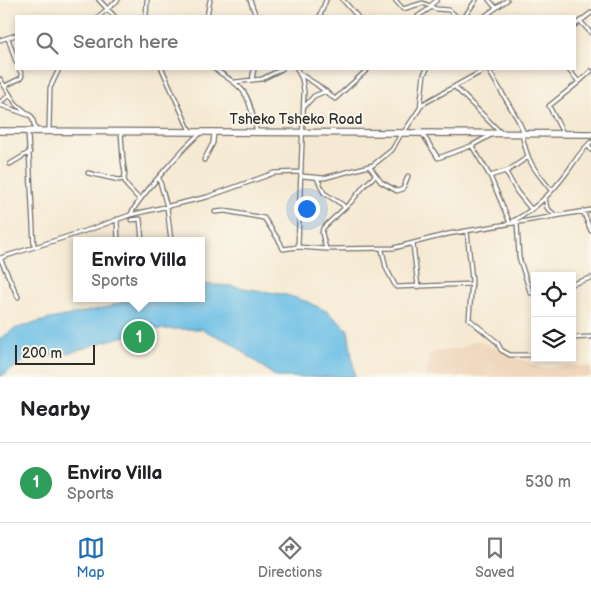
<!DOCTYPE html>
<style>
body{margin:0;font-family:"Balsamiq Sans",sans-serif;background:#f2f2f2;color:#202124}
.controls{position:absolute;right:15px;bottom:15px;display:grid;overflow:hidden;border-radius:0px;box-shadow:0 2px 8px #0003}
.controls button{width:45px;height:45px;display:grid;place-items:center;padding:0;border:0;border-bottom:1px solid #e0e0e0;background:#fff;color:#202124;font:25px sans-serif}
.scale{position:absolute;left:15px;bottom:12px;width:80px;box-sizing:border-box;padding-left:5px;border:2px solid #2b2b2b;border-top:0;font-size:14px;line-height:18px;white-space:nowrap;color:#2b2b2b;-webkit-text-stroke:4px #fbf7ec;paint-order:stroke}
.you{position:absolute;left:306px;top:208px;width:18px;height:18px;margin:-12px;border:4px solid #fff;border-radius:50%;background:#1a73e8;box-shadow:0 0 0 8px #1a73e833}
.badge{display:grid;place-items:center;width:32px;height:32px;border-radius:50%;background:#1f6fb2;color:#fff;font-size:16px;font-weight:700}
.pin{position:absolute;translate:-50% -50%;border:2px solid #fff;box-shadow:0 1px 5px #0006}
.popup{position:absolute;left:73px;top:237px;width:132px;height:65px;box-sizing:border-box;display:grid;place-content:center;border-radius:0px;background:#fff;filter:drop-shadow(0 1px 4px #0005);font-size:16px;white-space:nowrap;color:#757577}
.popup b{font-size:19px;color:#202124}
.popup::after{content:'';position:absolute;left:50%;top:100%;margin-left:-10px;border:10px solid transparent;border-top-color:#fff}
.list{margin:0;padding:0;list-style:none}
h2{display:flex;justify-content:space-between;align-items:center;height:65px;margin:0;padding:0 20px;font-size:21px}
h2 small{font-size:16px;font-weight:400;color:#757577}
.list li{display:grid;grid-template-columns:32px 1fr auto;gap:15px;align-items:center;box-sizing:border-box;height:80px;padding:0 20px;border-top:1px solid #e0e0e0}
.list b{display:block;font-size:19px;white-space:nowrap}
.list p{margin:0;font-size:16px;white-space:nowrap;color:#757577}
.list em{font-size:16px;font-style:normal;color:#757577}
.icon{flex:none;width:28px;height:28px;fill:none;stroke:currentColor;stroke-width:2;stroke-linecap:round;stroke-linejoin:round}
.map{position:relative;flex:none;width:591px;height:377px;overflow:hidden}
.search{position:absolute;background:#fff;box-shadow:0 2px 8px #0003;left:15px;right:15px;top:15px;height:55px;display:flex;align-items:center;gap:12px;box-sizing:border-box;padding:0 18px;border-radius:0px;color:#757577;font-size:19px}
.sheet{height:145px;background:#fff}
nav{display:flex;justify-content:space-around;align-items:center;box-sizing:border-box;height:70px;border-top:1px solid #e0e0e0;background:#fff;font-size:14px;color:#757577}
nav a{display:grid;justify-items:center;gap:2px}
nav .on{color:#1f6fb2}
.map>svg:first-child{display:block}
.built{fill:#efd6bc}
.water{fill:#69bde5;stroke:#4a7488}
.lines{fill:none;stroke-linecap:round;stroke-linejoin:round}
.minor-casing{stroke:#726e66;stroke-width:5.5}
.highway-casing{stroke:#726e66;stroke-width:8}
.minor{stroke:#fff;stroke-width:3}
.highway{stroke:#fff;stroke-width:5.5}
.labels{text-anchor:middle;stroke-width:4;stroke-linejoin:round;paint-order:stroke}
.street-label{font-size:14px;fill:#2b2b2b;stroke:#fbf7ec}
</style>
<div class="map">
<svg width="591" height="377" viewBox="0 0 591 377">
<rect width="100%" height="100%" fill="#fbf7ec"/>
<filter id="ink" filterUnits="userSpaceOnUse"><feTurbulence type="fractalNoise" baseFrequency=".02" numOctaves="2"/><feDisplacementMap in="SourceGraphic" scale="10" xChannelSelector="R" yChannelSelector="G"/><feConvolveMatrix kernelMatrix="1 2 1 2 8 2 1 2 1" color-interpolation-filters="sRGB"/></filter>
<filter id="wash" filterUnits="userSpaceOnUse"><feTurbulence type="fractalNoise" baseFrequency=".0096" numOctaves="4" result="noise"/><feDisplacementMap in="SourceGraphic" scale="20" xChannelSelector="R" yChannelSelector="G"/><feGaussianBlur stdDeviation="1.12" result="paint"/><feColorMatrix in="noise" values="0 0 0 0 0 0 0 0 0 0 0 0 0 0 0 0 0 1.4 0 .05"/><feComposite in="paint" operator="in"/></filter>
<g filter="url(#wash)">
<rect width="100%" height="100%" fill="#f5e9d3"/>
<path class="built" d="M477 340 543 369 569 365 591 367V377H426L430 353 462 348Z"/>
<path class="water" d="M202 284 231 286 287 295 308 302 328 312 348 330 355 377H276L230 342 201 329H157L113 339 69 353 26 360 0 377V339L14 329 46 320 108 307 133 298H202Z"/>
</g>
<g filter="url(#ink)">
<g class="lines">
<defs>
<path id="minor" d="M99 0 114 16
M250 0 256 16
M343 0 357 16
M395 0 403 9 423 3 436 9 449 10 456 16
M489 0 496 8
M430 6 437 0
M99 16 118 0
M146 16 147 0
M207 16 210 0
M320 16 326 0
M418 16 432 7
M465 16 476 0
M485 16 507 0
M580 21 591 33
M575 25 591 13
M8 38 16 62
M0 40 16 35
M162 69 190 131
M215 69C224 76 235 81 243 91 251 101 253 119 257 132
M297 69 302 79 304 91 298 247
M488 69 518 120 524 133
M300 74 316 84 335 99 368 69
M0 79 16 104 32 117 36 131
M252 80 254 69
M235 82 262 79 282 69
M579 82 591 71
M5 86 21 78 22 75 19 69
M455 87 500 132
M0 102 10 95
M0 105 28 115
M421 105 486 69
M304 107 314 96 326 91
M49 130 50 88 59 69
M28 132 34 247
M121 132 123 161 125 174 124 179 127 186 140 200
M404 132 420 108 424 74 427 69
M422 133 438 158 471 146 491 135
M563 133 549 106 579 82 568 69
M522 134C528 163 533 168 551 190
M588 145 591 150
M472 146 490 176 509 170 528 157
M204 160 213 143 214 132
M10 164 30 152
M369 166 381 182 397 191 403 189 408 176
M506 172 517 192 531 209
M88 173 119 180 124 179
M301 176 324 178 373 165 392 150 401 134
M490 176 510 223
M159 178 167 207 171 241
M317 178 324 193 343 205 344 208
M545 197 547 208 556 216
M583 211 591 231
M215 212 225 211 264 218 280 242 283 249 298 247 326 249 394 248 448 234 591 210
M131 214C136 201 189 141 201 133
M117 219 118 241
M131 220 140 219 142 241
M513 221C531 212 549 195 561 180 572 167 578 153 591 142
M517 222 519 257 530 292 531 293H535
M467 231 472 280 469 319 497 342 501 350 510 355H533L535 353
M413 244 418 287
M326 249 322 233 323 228 351 202 365 185 376 175
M382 250 386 268 396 287 472 284
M572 284 591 278
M18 297 0 258 91 229 130 215 207 197 274 173 301 172
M572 338 591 337"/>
<path id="highway" d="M0 131 591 134"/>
</defs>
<use href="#minor" class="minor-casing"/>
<use href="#highway" class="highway-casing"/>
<use href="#minor" class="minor"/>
<use href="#highway" class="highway"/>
</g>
</g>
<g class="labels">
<g class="street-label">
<text x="296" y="124">Tsheko Tsheko Road</text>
</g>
</g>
</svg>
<div class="controls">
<button><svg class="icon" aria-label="locate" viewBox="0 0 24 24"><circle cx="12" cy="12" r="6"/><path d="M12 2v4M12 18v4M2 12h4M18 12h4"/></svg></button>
<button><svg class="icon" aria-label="layers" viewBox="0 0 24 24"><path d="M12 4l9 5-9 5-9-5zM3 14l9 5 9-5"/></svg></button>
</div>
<div class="scale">200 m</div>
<div class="you"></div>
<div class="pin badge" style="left:139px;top:337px;background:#2e9e5b">1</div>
<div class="popup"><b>Enviro Villa</b>Sports</div>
<div class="search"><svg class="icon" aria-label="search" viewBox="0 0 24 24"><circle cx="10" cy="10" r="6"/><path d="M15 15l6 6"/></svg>Search here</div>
</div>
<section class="sheet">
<h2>Nearby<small></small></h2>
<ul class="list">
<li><span class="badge" style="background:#2e9e5b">1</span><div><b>Enviro Villa</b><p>Sports</p></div><em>530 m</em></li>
</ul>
</section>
<nav>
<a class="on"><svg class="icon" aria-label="map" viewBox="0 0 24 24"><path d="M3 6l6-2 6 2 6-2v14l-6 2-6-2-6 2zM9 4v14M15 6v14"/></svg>Map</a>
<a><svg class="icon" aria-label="directions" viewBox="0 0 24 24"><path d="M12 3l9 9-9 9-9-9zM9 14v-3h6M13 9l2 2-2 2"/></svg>Directions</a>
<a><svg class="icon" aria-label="saved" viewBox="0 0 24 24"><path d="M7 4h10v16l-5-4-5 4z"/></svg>Saved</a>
</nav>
